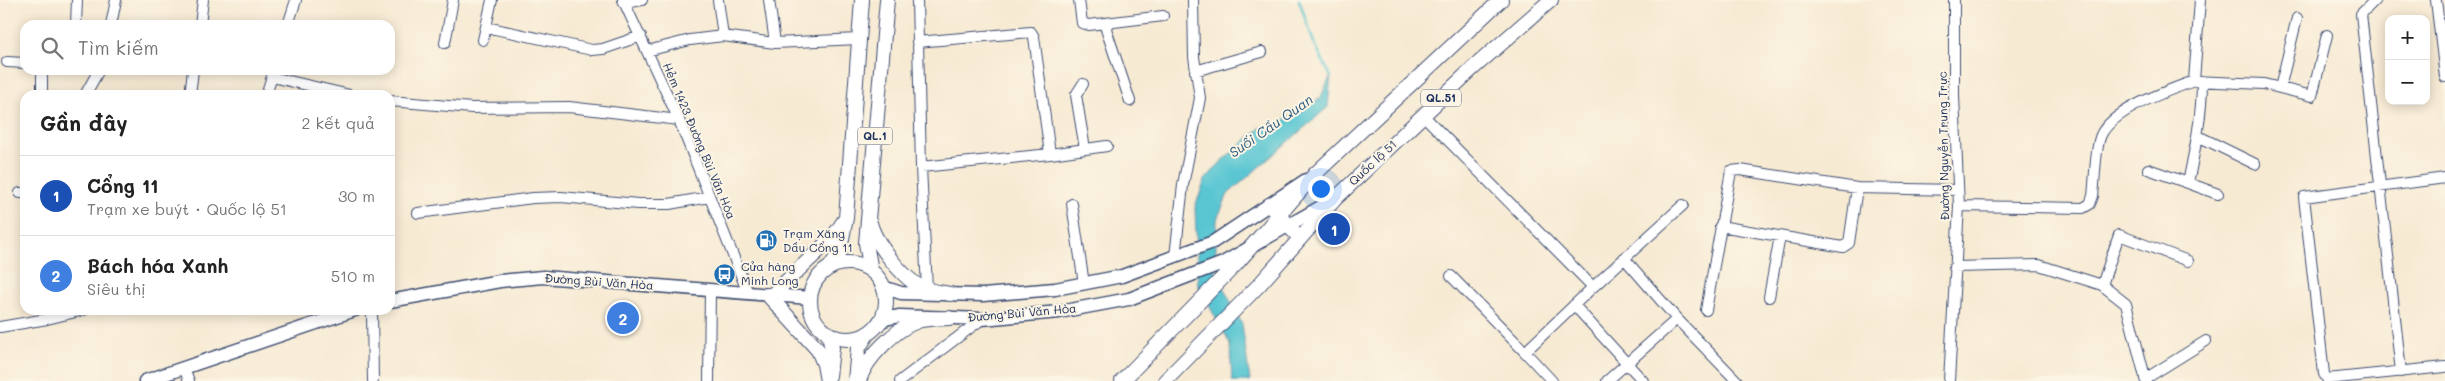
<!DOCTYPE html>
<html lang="vi">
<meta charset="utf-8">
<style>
body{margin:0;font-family:Mali,sans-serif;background:#f6f6f6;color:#222}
.controls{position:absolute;right:15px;top:15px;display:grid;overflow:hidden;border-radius:10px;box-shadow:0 2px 12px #0003}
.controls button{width:45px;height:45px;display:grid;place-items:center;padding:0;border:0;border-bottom:1px solid #e0e0e0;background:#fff;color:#222;font:25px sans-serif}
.you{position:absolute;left:1320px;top:188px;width:18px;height:18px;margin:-12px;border:4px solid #fff;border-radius:50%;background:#1a73e8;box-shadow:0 0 0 8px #1a73e833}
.badge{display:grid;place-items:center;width:32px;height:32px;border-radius:50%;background:#1a73e8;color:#fff;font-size:16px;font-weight:700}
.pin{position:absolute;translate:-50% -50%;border:2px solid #fff;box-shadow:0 1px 5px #0006}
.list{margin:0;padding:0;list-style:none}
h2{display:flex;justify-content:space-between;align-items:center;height:65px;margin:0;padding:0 20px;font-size:21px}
h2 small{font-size:16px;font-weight:400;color:#767676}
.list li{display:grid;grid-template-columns:32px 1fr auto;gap:15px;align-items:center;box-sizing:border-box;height:80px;padding:0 20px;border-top:1px solid #e0e0e0}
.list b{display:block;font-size:19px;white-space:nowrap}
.list p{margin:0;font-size:16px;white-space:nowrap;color:#767676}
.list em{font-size:16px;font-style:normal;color:#767676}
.icon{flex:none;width:28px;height:28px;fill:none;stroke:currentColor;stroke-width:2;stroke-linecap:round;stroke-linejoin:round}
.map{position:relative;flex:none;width:2445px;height:381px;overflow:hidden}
.search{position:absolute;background:#fff;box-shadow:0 2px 12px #0003;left:20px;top:20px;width:375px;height:55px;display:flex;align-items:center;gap:12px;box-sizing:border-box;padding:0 18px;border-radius:15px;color:#767676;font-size:19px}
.panel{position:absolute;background:#fff;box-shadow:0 2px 12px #0003;left:20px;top:90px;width:375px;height:225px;border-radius:15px}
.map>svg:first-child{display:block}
.water{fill:#5ac6d2;stroke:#3a7a98}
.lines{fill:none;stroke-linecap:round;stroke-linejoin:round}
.stream{stroke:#5ac6d2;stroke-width:2.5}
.minor-casing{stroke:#3c4b70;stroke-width:12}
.major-casing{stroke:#3c4b70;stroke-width:15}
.highway-casing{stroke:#3c4b70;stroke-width:16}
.minor{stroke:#fff;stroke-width:10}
.major{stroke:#fff;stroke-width:12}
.highway{stroke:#fff;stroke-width:14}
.labels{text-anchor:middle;stroke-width:4;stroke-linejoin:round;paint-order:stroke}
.shield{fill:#fcf5e5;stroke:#5e6a86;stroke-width:1}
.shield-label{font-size:11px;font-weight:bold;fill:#1b2f5e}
.street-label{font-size:12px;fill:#1b2f5e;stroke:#fcf5e5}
.poi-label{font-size:12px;fill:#1b2f5e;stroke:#fcf5e5;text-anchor:start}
.water-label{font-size:14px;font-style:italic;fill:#2e5c81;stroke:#fcf5e5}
</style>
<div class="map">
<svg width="2445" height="381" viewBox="0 0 2445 381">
<rect width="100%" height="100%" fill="#fcf5e5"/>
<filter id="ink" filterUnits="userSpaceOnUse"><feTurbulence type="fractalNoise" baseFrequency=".02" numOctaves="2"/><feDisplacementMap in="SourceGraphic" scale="10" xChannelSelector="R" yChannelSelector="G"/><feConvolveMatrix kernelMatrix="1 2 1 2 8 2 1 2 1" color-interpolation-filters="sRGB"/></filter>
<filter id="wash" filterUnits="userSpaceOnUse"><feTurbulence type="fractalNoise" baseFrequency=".0096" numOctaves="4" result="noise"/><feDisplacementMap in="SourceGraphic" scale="20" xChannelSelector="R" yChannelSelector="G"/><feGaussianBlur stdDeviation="1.12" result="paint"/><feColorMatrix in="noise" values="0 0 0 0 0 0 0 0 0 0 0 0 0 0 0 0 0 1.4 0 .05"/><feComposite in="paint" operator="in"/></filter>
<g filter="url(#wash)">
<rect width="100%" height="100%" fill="#f7ead3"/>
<path class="water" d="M1331 75 1328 107 1228 194 1217 219 1215 271 1242 324 1250 381H1232L1230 344 1198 285 1195 207 1205 180 1220 163 1260 128 1282 121 1320 99Z"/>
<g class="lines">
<path class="stream" d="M1299 0 1314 43 1331 77"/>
</g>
</g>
<g filter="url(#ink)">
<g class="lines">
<defs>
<path id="minor" d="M623 0 679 120 748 293
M718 0 723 36
M769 0 775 43
M917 0 921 167 927 289
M1079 0 1082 23 1089 25 1163 16
M2375 0 2361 14 2401 372
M2436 0 2445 77
M625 3 642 0
M1104 23 1130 101
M76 25 77 0
M111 25 116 0
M200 25 203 0
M288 25 296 0
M486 27 592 50 603 49 641 36
M483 40 492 0
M917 42 1031 32 1034 37 1050 154 921 167
M445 43 453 0
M647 51 690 40 723 36 775 43 858 39
M7 62 25 63
M42 70V95
M1195 71 1262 52
M272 77 350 95
M2194 81 2264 84 2312 96 2327 35
M2202 81C2202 116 2195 149 2188 183L2218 194
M1083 84 1076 95 1085 149
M2280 88 2297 18
M85 95 99 70
M190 95 193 70
M266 95 274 70
M390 101 472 108 569 107 679 120
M1423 115 1593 287 1525 352 1552 381
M2198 136 2255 164
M1050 154 1107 146
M2148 169 2188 183
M2445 178 2304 197 2324 374 2327 379 2445 367
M20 193H25
M1072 204 1084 284
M1959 206 2083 208 2090 204 2093 196C2095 181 2095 147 2101 135 2113 109 2170 90 2194 81L2200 0
M418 213 533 198 561 197 638 204H669L709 197
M1720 226 1843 247 1849 243 1857 188
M1175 257 1183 185 1200 98 1194 57 1193 0
M1624 258 1677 319 1737 381
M1954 267 2039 265 2102 285 2126 304 2146 381
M1451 276 1525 352
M2102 285 2119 235 2188 261
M1593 287 1683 205
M1769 297 1780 236
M1574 305 1643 381
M372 310 373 381
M1706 310 1731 171 1740 170 1857 188 1958 190
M0 327 47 319 84 310
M184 368 189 381
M2145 379 2206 341
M709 381 710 290
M900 381 982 319
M1607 381 1677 319
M1949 381 1959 206 1954 96V0"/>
<path id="major" d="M883 287 901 293 983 295 1055 289 1122 276 1213 242 1306 180
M390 301 500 281 543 277 810 298
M879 322 889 318 900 316 982 319 1059 312 1129 299 1223 263 1331 201
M145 381 355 310"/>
<path id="highway" d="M1269 205 1300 238
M870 223C875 243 904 280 923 288 932 292 942 292 950 294
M810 301a38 38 0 1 1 76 0a38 38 0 1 1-76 0Z
M830 267 839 254 846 218 862 0
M871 271 866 243 887 0
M768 295 818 350 824 364 827 381
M772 295 834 236 844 221
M828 333 832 348 829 376
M855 381 858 349 868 333
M859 381C865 359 896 328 918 321 928 318 939 319 949 318
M1122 381 1237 263 1315 174 1501 0
M1165 381 1259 285 1335 199 1472 69 1551 0"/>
</defs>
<use href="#minor" class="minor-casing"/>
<use href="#major" class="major-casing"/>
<use href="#highway" class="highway-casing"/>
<use href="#minor" class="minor"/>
<use href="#major" class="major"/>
<use href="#highway" class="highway"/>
</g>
</g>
<defs>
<symbol id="fuel-disc" viewBox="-11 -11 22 22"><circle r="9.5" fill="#1f6fb2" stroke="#fcf5e5"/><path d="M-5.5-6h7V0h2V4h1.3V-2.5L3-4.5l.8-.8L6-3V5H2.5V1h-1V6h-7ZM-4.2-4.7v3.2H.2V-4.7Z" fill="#fff"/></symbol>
<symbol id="bus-disc" viewBox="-11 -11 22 22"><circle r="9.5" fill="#1f6fb2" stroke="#fcf5e5"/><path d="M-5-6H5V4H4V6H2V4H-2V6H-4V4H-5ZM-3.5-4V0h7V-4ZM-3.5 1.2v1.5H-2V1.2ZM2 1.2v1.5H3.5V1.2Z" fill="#fff"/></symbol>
</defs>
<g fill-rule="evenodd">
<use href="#fuel-disc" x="754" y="228" width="25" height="25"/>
<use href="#bus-disc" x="712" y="262" width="25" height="25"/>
</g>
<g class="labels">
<g class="shield">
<rect x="1421" y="89.5" width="40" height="17" rx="4"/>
<rect x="857.5" y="127.5" width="35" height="17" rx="4"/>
</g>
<g class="shield-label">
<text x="1441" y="102">QL.51</text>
<text x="875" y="140">QL.1</text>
</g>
<g class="street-label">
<text transform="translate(699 141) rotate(67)" y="4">Hẻm 1423 Đường Bùi Văn Hòa</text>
<text transform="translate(1944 146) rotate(-91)" y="4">Đường Nguyễn Trung Trực</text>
<text transform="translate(1373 163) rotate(-43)" y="4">Quốc lộ 51</text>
<text transform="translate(599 282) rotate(4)" y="4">Đường Bùi Văn Hòa</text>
<text transform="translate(1022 313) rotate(-5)" y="4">Đường Bùi Văn Hòa</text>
</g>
<g class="poi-label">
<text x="783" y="238">Trạm Xăng<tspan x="783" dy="14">Dầu Cổng 11</tspan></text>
<text x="741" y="271">Cửa hàng<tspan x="741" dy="14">Minh Long</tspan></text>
</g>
<g class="water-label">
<text transform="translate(1271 126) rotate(-35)" y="5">Suối Cầu Quan</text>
</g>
</g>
</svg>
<div class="controls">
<button>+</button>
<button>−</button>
</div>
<div class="you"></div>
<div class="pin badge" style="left:1334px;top:229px;background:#1a4fb4">1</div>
<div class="pin badge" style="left:623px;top:318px;background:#3f7fe0">2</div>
<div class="search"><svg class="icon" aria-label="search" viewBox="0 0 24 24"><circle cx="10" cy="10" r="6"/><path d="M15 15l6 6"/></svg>Tìm kiếm</div>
<section class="panel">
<h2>Gần đây<small>2 kết quả</small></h2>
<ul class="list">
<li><span class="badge" style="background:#1a4fb4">1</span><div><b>Cổng 11</b><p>Trạm xe buýt · Quốc lộ 51</p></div><em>30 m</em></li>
<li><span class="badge" style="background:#3f7fe0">2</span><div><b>Bách hóa Xanh</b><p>Siêu thị</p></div><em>510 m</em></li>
</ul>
</section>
</div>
